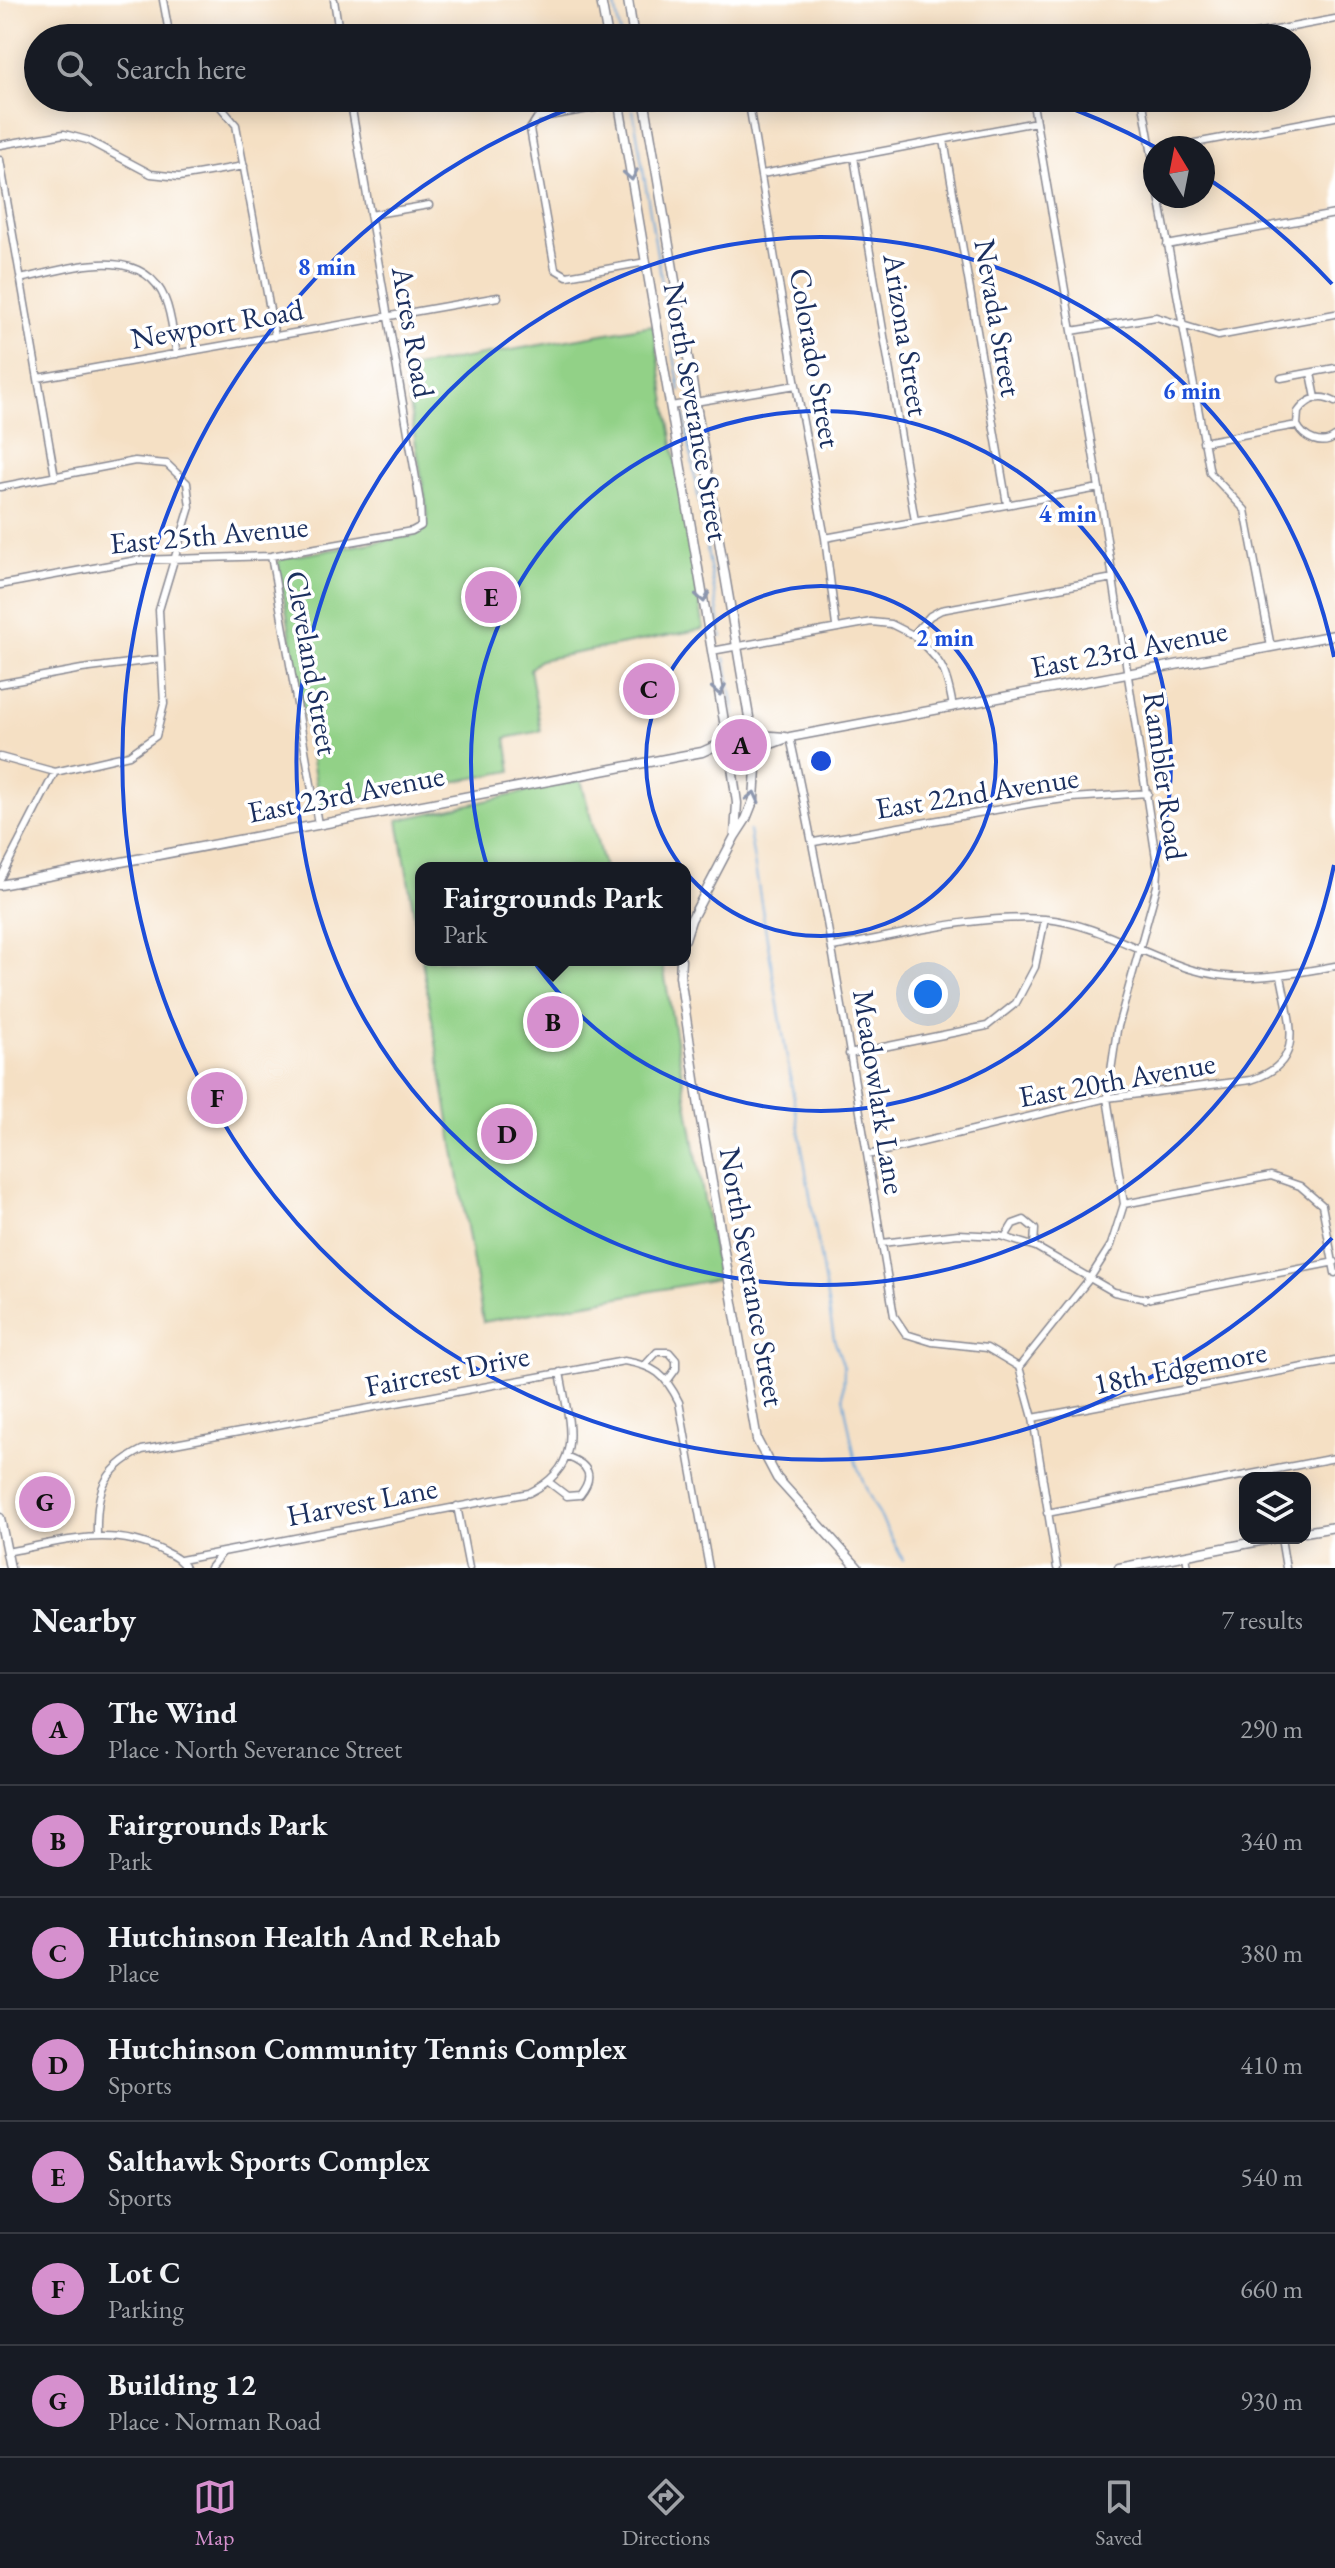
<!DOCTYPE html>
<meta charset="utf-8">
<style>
body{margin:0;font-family:"EB Garamond",serif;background:#20242c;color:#f1f3f6}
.controls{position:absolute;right:24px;bottom:24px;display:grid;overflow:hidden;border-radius:16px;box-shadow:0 4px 20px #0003}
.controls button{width:72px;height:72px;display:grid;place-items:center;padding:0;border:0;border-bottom:2px solid #363941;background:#171b24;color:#f1f3f6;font:40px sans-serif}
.compass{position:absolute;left:1143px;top:136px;width:72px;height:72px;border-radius:50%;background:#171b24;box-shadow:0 4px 20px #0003;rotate:350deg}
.you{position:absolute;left:928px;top:994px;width:28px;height:28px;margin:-20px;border:6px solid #fff;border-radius:50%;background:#1a73e8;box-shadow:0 0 0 12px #1a73e833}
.badge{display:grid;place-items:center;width:52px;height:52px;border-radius:50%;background:#d690ce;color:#111;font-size:26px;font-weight:700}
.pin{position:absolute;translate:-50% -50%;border:4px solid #fff;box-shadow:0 2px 8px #0006}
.popup{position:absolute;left:415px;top:862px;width:276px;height:104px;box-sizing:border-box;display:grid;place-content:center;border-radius:16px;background:#171b24;filter:drop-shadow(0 2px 6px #0005);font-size:26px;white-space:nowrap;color:#9ea1a6}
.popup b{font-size:30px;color:#f1f3f6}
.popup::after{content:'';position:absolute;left:50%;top:100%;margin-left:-16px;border:16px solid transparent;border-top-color:#171b24}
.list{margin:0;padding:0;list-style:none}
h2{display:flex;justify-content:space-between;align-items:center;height:104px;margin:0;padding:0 32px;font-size:34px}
h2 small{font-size:26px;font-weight:400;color:#9ea1a6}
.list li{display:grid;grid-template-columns:52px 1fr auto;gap:24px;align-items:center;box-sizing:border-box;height:112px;padding:0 32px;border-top:2px solid #363941}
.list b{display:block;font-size:30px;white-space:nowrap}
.list p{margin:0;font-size:26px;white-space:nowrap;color:#9ea1a6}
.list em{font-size:26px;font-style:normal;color:#9ea1a6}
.icon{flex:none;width:44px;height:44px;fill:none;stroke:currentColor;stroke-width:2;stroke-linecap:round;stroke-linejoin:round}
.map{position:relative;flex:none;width:1335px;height:1568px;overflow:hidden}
.search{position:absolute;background:#171b24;box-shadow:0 4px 20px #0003;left:24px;right:24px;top:24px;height:88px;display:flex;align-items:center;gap:20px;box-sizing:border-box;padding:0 28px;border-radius:44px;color:#9ea1a6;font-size:30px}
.sheet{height:888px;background:#171b24}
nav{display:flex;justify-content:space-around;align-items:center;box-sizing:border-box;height:112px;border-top:2px solid #363941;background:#171b24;font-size:22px;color:#9ea1a6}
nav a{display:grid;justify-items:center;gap:4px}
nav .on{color:#d690ce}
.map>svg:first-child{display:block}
.green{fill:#92d187;stroke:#568072;stroke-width:2}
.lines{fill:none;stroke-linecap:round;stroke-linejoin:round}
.stream{stroke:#65a3d7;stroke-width:2}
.minor-casing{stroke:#888891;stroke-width:9}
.tertiary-casing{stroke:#888891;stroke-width:11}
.minor{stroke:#fff;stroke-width:6}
.tertiary{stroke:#fff;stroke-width:8}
.oneway{stroke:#8d97ae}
.ring{fill:none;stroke:#1d4ed8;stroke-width:4}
.labels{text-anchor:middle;stroke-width:7;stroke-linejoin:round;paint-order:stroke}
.street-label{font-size:30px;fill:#1b2f5e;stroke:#fff}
.centre{fill:#1d4ed8;stroke:#fff;stroke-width:4}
.ring-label{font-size:24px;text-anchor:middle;font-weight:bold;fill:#1d4ed8;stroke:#fff;stroke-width:7;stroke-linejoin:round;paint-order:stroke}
</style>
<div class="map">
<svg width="1335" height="1568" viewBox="0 0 1335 1568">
<rect width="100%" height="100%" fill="#fff"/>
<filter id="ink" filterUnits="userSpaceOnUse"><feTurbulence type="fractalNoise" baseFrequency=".0125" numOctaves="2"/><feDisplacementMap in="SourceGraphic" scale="16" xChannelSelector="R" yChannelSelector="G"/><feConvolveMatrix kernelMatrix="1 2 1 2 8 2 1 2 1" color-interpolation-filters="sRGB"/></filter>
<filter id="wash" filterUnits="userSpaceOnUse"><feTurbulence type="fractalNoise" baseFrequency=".006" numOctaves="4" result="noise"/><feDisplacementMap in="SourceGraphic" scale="32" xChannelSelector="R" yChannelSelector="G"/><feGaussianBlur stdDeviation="1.8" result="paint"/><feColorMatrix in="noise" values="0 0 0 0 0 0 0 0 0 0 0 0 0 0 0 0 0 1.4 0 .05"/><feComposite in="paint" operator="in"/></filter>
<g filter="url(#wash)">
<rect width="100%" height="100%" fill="#f5e0c4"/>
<path class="green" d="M653 325 704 629 540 660 530 669 541 731 506 738 511 771 320 807 278 562 283 558 417 535 425 530 428 515 403 369Z
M581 780 604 868H421V955L398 820Z
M422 960H662L718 1279 483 1322Z"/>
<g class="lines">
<path class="stream" d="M614 0 621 38
M633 110 680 391
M684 413 722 637
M725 658 735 716
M749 831 834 1339 844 1367 843 1397 856 1463 868 1493 903 1560"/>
</g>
</g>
<g filter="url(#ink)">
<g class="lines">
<defs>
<path id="minor" d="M163 0 170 38
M334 0 340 38
M975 38H990
M1234 38 1335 19
M213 98 236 125 275 337
M748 98 796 385 825 538 836 626
M1142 98 1155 172
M944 140 1007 504
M0 145 64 134 87 140 151 174 179 177 244 166
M1168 148 1335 117
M854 157 915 521
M0 160 55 477
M762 174 1036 122
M1159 196 1210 473 1245 510 1271 647
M370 215 429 205
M1167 245 1335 214
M646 262 567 276 555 269 530 129 537 118 652 98
M20 279C65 270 141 241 165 299 172 315 173 337 177 354
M1072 331 1156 317 1218 336 1335 314
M1311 373 1316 398
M38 378 498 297
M1281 378 1335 368
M1335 402C1320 394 1308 398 1298 412L1297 425C1304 439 1322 447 1335 437
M671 406 796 385
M1203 442 1297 425
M0 487 135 461 167 464 187 483 190 507 159 610 164 704 156 736 129 755 55 772 0 757
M825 538 1099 488
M271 556 318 824
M0 585 137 560 271 556 412 531 421 526 420 502 350 98
M913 635C942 662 946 667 953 707
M712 651 871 622 891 624 913 635 930 616 941 610 1113 578
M0 684 82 669 161 659
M790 737C832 929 861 1122 894 1316L906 1334 932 1342 987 1348 1019 1367
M814 842 1035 803 1072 798 1148 793
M0 879 55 772
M833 947C902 935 975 914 1045 919 1095 923 1142 954 1190 969 1238 984 1287 975 1335 966
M849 1054 987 1026 1016 1003 1035 967 1045 919
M868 1155 1107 1098 1251 1080C1308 1062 1289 1022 1281 976
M1124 1204 1271 1176 1300 1186 1322 1205 1335 1273
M1005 1237 1013 1224 1024 1220 1035 1229 1034 1246
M882 1243 958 1234 1000 1236 1036 1247 1114 1292 1146 1299 1335 1262
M646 1364 657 1352H669L676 1360V1369L668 1380
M1019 1367 1090 1278 1111 1245 1124 1204 1107 1098 1117 1030 1157 886 1158 871 1099 488 1032 98
M1019 1367 1033 1418 1057 1568
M1033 1418 1335 1361
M550 1483 567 1496 580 1495C595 1476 589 1465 568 1457
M457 1506 469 1568
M1047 1513 1335 1458
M97 1535C96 1492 102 1470 142 1450L624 1361C655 1366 665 1374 679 1402L709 1568
M1281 1538 1286 1568
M7 1552C58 1542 111 1525 161 1550 171 1555 180 1558 185 1568
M1186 1556 1188 1568
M181 1560 529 1493C586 1465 569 1424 560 1372
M210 1568 222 1553"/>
<path id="tertiary" d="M601 0 608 38
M628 0 634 38
M618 98 726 733
M644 98 751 729
M722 745a19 19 0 1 1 38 0a19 19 0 1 1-38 0Z
M758 735 785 737
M760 748 790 737 1335 635
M731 760 737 803 735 835
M0 885 702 752 722 743
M685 939 691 920 735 836 746 819 754 799 757 754
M681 960 680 976 700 1114 757 1440 777 1478 858 1568
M0 1518 10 1568
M1305 1532 1335 1527
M1119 1568 1276 1538"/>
</defs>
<use href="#minor" class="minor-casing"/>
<use href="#tertiary" class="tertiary-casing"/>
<use href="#minor" class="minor"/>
<use href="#tertiary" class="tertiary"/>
</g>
<defs><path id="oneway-chevron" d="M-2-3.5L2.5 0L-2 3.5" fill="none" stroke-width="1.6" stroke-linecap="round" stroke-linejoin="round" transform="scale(2)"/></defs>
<g class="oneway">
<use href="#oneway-chevron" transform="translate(631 175) rotate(80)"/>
<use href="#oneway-chevron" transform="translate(703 597) rotate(80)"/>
<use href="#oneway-chevron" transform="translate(719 690) rotate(80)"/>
<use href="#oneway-chevron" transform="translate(753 797) rotate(-77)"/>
</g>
</g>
<g class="ring">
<circle cx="821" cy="761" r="175"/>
<circle cx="821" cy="761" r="350"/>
<path d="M1334 865A524 524 0 1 1 1334 657"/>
<path d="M1332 1238A699 699 0 1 1 599 98M1043 98A699 699 0 0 1 1155 147M1207 178A699 699 0 0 1 1332 284"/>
</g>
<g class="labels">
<g class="street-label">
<text transform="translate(998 318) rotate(80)" y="10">Nevada Street</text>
<text transform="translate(217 324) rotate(-10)" y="10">Newport Road</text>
<text transform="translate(413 332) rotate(80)" y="10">Acres Road</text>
<text transform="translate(906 335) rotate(81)" y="10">Arizona Street</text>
<text transform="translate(815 358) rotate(80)" y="10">Colorado Street</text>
<text transform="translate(696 412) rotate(80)" y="10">North Severance Street</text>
<text transform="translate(209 535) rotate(-5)" y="10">East 25th Avenue</text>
<text transform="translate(1129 649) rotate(-11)" y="10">East 23rd Avenue</text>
<text transform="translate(312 663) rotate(80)" y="10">Cleveland Street</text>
<text transform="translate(1165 776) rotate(82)" y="10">Rambler Road</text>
<text transform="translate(977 793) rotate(-9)" y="10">East 22nd Avenue</text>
<text transform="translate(346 794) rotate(-11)" y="10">East 23rd Avenue</text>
<text transform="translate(1117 1080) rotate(-10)" y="10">East 20th Avenue</text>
<text transform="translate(879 1092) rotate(81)" y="10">Meadowlark Lane</text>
<text transform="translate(752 1277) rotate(80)" y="10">North Severance Street</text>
<text transform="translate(1180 1368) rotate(-11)" y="10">18th Edgemore</text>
<text transform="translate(447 1371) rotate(-11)" y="10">Faircrest Drive</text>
<text transform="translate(362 1502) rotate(-11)" y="10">Harvest Lane</text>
</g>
</g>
<circle cx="821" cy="761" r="12" class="centre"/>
<g class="ring-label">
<text x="327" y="275">8 min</text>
<text x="1192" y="399">6 min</text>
<text x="1068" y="522">4 min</text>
<text x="945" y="646">2 min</text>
</g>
</svg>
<div class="controls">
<button><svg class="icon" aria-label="layers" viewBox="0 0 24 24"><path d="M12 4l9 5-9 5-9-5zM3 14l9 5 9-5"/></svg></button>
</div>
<svg class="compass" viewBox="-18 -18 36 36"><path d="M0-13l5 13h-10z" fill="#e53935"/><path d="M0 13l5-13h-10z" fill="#9ea1a6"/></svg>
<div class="you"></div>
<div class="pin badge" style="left:741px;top:745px">A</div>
<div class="pin badge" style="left:553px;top:1022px">B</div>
<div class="popup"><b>Fairgrounds Park</b>Park</div>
<div class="pin badge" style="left:649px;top:689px">C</div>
<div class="pin badge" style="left:507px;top:1134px">D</div>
<div class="pin badge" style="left:491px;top:597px">E</div>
<div class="pin badge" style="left:217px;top:1098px">F</div>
<div class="pin badge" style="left:45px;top:1502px">G</div>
<div class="search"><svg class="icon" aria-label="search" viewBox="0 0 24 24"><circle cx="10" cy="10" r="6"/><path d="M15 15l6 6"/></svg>Search here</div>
</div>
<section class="sheet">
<h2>Nearby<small>7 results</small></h2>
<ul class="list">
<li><span class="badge">A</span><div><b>The Wind</b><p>Place · North Severance Street</p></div><em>290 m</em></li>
<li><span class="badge">B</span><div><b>Fairgrounds Park</b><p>Park</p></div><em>340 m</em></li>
<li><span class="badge">C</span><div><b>Hutchinson Health And Rehab</b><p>Place</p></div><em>380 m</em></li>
<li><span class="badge">D</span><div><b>Hutchinson Community Tennis Complex</b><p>Sports</p></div><em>410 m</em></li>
<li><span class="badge">E</span><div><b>Salthawk Sports Complex</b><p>Sports</p></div><em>540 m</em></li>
<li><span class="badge">F</span><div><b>Lot C</b><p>Parking</p></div><em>660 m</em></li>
<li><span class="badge">G</span><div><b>Building 12</b><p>Place · Norman Road</p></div><em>930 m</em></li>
</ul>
</section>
<nav>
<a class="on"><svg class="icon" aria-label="map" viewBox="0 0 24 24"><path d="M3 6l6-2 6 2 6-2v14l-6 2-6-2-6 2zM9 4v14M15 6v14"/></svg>Map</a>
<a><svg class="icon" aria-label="directions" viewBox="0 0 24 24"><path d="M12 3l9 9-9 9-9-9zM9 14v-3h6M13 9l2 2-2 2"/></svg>Directions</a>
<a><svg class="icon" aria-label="saved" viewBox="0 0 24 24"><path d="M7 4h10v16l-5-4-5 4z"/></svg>Saved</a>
</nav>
